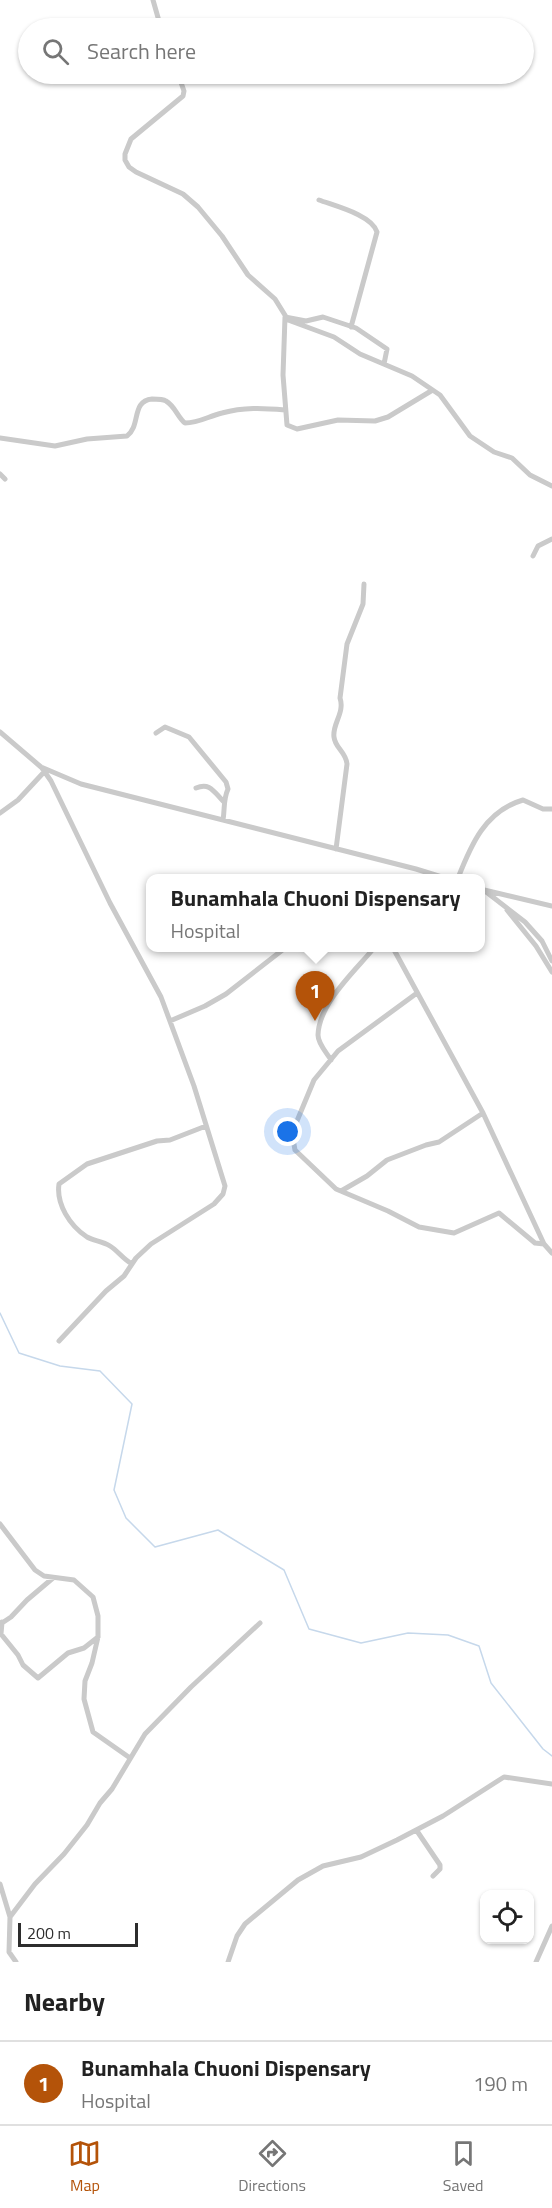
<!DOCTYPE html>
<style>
body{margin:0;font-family:"Titillium Web",sans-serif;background:#f6f6f6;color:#222}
.controls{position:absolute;right:18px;bottom:18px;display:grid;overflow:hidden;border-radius:12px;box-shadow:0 2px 4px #0004}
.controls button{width:54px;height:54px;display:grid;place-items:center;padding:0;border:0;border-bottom:2px solid #e0e0e0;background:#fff;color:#222;font:30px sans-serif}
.scale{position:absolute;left:18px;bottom:15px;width:120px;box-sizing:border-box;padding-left:6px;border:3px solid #2d2d2d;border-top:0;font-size:16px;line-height:21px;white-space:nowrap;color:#2d2d2d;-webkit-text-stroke:4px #fff;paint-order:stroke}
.you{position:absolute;left:288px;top:1132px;width:21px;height:21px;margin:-15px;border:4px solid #fff;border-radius:50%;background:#1a73e8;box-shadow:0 0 0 9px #1a73e833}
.badge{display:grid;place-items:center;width:39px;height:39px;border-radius:50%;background:#b45309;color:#fff;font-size:20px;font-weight:700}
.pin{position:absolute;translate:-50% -50px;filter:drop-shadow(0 2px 3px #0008)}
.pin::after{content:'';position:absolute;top:32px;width:21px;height:18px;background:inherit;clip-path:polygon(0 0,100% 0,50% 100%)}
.popup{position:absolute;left:146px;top:874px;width:339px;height:78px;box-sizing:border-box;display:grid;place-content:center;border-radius:12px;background:#fff;filter:drop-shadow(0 2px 4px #0005);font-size:20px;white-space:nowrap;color:#767676}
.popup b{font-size:22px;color:#222}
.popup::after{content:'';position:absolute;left:50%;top:100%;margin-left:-12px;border:12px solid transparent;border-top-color:#fff}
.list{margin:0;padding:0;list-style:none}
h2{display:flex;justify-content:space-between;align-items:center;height:78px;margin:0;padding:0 24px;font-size:26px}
h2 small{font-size:20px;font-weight:400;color:#767676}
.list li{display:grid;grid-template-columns:39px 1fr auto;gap:18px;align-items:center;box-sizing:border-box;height:84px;padding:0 24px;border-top:2px solid #e0e0e0}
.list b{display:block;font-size:22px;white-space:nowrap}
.list p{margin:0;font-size:20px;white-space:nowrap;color:#767676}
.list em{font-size:20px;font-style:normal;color:#767676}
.icon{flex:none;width:33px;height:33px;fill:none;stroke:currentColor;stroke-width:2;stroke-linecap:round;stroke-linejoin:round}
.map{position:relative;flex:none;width:552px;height:1962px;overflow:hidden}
.search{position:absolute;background:#fff;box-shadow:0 2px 4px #0004;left:18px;right:18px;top:18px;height:66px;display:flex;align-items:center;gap:15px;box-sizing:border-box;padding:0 21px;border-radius:33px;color:#767676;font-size:22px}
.sheet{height:162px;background:#fff}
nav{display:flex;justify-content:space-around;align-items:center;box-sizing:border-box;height:84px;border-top:2px solid #e0e0e0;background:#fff;font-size:16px;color:#767676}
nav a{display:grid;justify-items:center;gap:3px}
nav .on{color:#b45309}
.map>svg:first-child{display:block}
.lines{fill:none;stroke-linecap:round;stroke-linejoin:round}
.stream{stroke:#c6d8eb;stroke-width:1.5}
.minor{stroke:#cacaca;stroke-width:5}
</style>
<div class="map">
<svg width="552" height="1962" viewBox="0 0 552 1962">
<rect width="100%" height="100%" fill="#fff"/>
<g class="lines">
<path class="stream" d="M0 1313 19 1353 60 1366 100 1371 132 1404 114 1490 126 1518 155 1547 218 1530 284 1570 309 1629 361 1643 408 1633 448 1635 479 1646 491 1683 543 1749 552 1756"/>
<path class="minor" d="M153 0 161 28
M178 74 184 91 183 96 131 139 125 154V160L129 167 136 172 183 194 198 207 222 236 248 275 275 299 288 320 334 337 360 354 412 376 440 395 470 436 494 452 512 458 530 475 552 486
M319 200C335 206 372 215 377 232L351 327
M384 364 387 349 356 328 323 317 306 321 285 317 283 375 287 425 297 429 338 420 375 421 388 417 431 391
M0 438 55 446 87 439 127 436C141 426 131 401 152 399 157 399 163 399 166 401 175 406 178 418 185 423 199 423 209 416 222 413 244 407 263 408 285 410
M0 474 5 479
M533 556 538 546 552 539
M0 732 41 767 81 784 416 869 445 878
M156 733 165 727 189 737 226 782 228 789C223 800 225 808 223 820
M42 768 51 781 110 903 161 997 194 1086 225 1186 223 1194 214 1204 151 1244 136 1258 124 1276 106 1291 59 1341
M196 788C210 782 214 792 223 801
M0 813 18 800 45 771
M336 849 347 764C346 752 335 748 334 737 332 724 345 713 340 698L347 644 363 604 364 584
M458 878C471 845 485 811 523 800L543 809H552
M480 889 552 906
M485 891 525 922 542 941 552 961
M507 910 536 946 552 972
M393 948 483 1113 544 1244 552 1253
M417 993 338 1051 314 1080 292 1133 295 1150 336 1189 388 1211 419 1227 454 1233 499 1213 535 1243 544 1244
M170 1021 205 1006 226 994 285 948
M331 1060C327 1053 318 1044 318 1035 319 1003 355 971 374 948
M341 1191 367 1176 387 1160 426 1145 439 1142 483 1113
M132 1264C123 1259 118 1251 110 1246 102 1241 94 1241 87 1237 70 1226 56 1204 59 1184L87 1164 157 1141 170 1140 206 1126
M0 1524 35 1570 44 1576 74 1580 93 1597 98 1616V1637L92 1663 85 1681 84 1699 93 1732 130 1758
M2 1622 1 1634 18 1655 23 1665 38 1678 68 1653 84 1648 98 1637
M2 1623 11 1617 27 1600 53 1578
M417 1831 440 1865V1869L433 1876
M0 1884 10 1917 9 1952 16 1962
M10 1917 35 1884 64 1854 87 1825 100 1803 112 1789 145 1734 191 1687 260 1623
M228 1962 237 1936 245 1924 298 1880 323 1866 361 1857 397 1840 443 1816 504 1777 552 1784
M536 1962 552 1926"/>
</g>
</svg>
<div class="controls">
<button><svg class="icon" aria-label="locate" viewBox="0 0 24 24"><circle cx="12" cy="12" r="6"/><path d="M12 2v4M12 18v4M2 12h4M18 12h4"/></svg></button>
</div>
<div class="scale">200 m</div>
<div class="you"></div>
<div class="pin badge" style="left:315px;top:1021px">1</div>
<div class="popup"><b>Bunamhala Chuoni Dispensary</b>Hospital</div>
<div class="search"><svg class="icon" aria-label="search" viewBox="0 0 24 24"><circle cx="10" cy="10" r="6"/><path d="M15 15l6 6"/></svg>Search here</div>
</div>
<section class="sheet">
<h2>Nearby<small></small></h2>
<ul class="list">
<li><span class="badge">1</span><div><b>Bunamhala Chuoni Dispensary</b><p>Hospital</p></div><em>190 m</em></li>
</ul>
</section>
<nav>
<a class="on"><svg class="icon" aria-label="map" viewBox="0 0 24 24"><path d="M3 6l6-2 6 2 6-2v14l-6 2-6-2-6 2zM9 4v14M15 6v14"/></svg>Map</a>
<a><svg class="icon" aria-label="directions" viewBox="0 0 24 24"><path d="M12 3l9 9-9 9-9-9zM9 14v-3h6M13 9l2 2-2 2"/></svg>Directions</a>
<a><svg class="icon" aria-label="saved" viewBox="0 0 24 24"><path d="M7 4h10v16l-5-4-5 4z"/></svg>Saved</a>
</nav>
